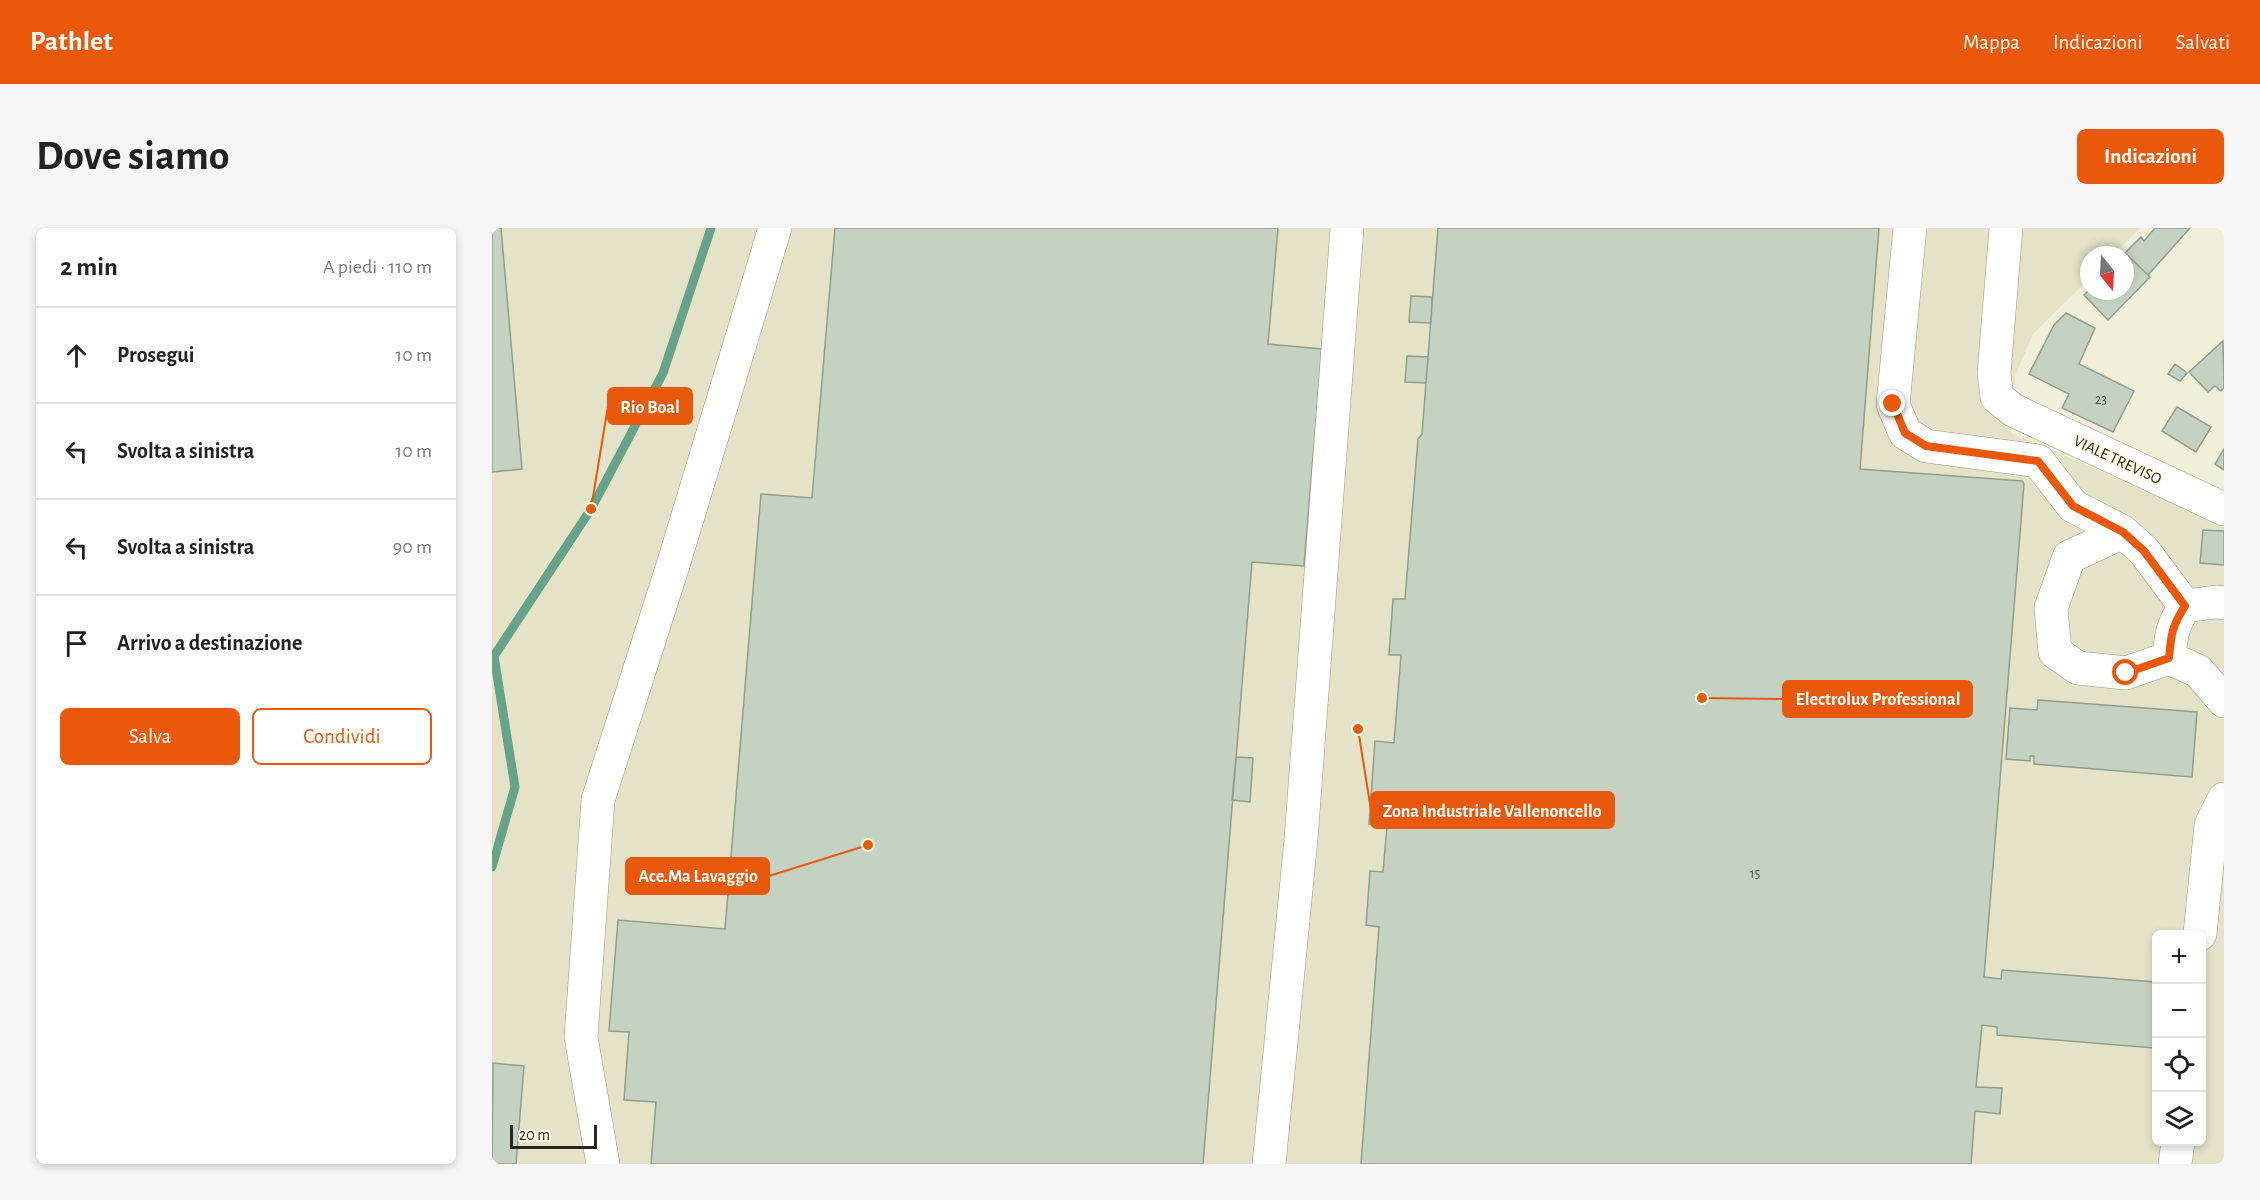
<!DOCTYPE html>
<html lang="it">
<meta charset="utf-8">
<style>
body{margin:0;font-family:"Alegreya Sans",sans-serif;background:#f6f6f6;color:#222}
.controls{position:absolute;right:18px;bottom:18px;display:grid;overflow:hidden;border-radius:9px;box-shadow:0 3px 9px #0003}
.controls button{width:54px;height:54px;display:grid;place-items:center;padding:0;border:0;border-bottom:2px solid #e0e0e0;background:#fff;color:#222;font:30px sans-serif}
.compass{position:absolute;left:1588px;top:18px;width:54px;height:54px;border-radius:50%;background:#fff;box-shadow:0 3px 9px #0003;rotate:162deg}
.scale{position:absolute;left:18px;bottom:15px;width:87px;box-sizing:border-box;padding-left:6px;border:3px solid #27261f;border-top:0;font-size:16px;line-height:21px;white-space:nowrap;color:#27261f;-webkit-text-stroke:4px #fdfce7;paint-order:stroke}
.stop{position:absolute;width:18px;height:18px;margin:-14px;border:4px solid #ea580c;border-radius:50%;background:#fff}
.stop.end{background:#ea580c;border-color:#fff;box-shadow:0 2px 6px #0008}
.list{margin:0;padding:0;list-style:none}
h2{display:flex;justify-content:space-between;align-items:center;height:78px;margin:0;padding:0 24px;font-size:26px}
h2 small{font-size:20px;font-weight:400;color:#767676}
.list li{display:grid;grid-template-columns:39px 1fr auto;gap:18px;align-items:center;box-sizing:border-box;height:96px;padding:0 24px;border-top:2px solid #e0e0e0}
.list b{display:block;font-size:22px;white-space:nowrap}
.list em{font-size:20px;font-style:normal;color:#767676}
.actions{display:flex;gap:12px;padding:18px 24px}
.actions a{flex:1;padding:14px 0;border:2px solid #ea580c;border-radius:9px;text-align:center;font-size:21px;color:#ea580c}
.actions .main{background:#ea580c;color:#fff}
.icon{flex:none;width:33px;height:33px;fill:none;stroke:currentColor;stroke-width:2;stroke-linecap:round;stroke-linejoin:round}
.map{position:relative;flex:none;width:1732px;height:936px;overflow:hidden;border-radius:9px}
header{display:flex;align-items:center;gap:36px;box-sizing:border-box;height:84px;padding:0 30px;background:#ea580c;color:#fff}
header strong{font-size:28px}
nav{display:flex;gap:33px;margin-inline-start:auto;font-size:21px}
.intro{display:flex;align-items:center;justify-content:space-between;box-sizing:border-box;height:144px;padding:0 36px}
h1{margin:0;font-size:42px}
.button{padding:15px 27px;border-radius:9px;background:#ea580c;color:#fff;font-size:21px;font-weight:700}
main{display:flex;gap:36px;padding:0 36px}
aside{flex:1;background:#fff;border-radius:9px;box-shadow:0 3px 9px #0003}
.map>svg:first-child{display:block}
.built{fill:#e4e3c7;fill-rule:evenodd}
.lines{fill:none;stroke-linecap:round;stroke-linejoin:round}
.stream{stroke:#66a38a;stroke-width:9}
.building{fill:#c6d2c1;stroke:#929d8c;stroke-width:1.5}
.minor-casing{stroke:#979683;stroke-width:34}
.minor{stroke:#fff;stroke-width:33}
.route{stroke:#ea580c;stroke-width:8}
.labels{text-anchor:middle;stroke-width:4.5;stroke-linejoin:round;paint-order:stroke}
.number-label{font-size:14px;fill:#4f5148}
.street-label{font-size:16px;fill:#27261f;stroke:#fdfce7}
.leader{fill:none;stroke:#e8590c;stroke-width:2}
.callout-dot{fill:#e8590c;stroke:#fdfce7;stroke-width:2}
.callout{fill:#e8590c;stroke:#e8590c;stroke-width:2}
.callout-label{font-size:18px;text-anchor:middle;font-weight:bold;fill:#fff}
</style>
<header>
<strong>Pathlet</strong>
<nav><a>Mappa</a><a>Indicazioni</a><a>Salvati</a></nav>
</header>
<div class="intro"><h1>Dove siamo</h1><a class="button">Indicazioni</a></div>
<main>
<aside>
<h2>2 min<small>A piedi · 110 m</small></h2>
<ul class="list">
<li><svg class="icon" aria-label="ahead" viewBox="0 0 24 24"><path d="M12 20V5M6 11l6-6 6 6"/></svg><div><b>Prosegui</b></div><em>10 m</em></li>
<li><svg class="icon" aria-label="left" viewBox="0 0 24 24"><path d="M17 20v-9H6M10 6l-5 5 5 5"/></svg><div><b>Svolta a sinistra</b></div><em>10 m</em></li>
<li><svg class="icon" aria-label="left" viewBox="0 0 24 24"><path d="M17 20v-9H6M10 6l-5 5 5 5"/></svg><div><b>Svolta a sinistra</b></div><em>90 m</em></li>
<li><svg class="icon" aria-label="arrive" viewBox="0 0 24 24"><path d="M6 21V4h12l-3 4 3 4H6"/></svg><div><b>Arrivo a destinazione</b></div></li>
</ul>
<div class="actions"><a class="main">Salva</a><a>Condividi</a></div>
</aside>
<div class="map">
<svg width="1732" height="936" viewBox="0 0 1732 936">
<rect width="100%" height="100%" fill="#f0efda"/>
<path class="built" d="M0 0H1648L1621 27H1597V51L1541 106 1523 148 1519 205 1732 295V936H0ZM1664 706H1710V914H1664Z"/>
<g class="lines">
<path class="stream" d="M0 639 23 559 2 428 99 281 171 145 219 0"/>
</g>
<path class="building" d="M0 0H9L30 241 0 244Z
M343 0H786L776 116 830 121 812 338 760 334 711 936H159L164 874 132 872 137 804 117 803 126 692 233 701 269 266 320 270Z
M946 0H1387L1368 241 1530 253 1532 256 1492 749 1509 751 1510 742 1664 754 1662 820 1505 807V799L1490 797 1484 859 1510 860 1508 886 1483 883 1479 936H869L887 699 874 697 878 643 891 644 895 598 877 596 883 513 902 515 909 427H897L901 371H913L926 211 930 206Z
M1663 0H1698L1656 47 1633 25 1649 9 1652 13Z
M1633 25 1658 49 1616 92 1592 67 1597 62 1633 63V27H1631Z
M919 68 940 69 939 95 917 94Z
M1574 85 1603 100 1587 136 1642 163 1621 204 1570 180 1577 166 1537 146 1562 97Z
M1731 113 1732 160 1729 163 1723 158 1716 164 1697 144Z
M915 128 936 129 934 155 913 154Z
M1683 136 1695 145 1688 153 1676 146Z
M1685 179 1719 199 1704 224 1670 203Z
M1732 221V242L1723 236Z
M1711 302 1732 303V337L1708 335Z
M1546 472 1705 484 1700 549 1542 536V528H1538V533L1514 531 1518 480 1545 482Z
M744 529 761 530 758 574 740 572Z
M1 835 32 838 24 936H0Z"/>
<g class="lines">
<defs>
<path id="minor" d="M1418 0 1401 176 1413 205 1434 218 1546 233 1581 278 1631 304 1652 323 1693 378
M1514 0 1502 145 1505 169 1521 182 1732 281
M1631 304 1577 329 1559 380 1563 424 1586 440 1634 445 1677 430
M1732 375 1724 374 1693 378C1680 398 1679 407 1677 430L1706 443 1732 473
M1708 706 1719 597 1732 571
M111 936 89 809 106 572 182 334 283 0
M777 936 809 611 855 0
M1683 936 1686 914"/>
</defs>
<use href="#minor" class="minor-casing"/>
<use href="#minor" class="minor"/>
</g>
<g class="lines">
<path class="route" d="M1401 176 1413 205 1434 218 1546 233 1581 278 1631 304 1652 323 1693 378C1680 398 1679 407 1677 430L1634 445"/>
</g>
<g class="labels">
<g class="number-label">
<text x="1609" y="176">23</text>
<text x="1263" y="650">15</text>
</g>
<g class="street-label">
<text transform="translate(1626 231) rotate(25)" y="6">VIALE TREVISO</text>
</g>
</g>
<path class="leader" d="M99 281L116 178M1210 470L1291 471M866 501L879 582M376 617L277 648"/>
<g class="callout-dot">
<circle cx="99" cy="281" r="6"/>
<circle cx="1210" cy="470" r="6"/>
<circle cx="866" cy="501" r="6"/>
<circle cx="376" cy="617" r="6"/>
</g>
<g class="callout">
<rect x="116" y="160" width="84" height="36" rx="6"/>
<rect x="1291" y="453" width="189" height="36" rx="6"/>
<rect x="879" y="564" width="243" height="36" rx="6"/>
<rect x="134" y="630" width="143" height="36" rx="6"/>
</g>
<g class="callout-label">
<text x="158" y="185">Rio Boal</text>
<text x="1386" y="477">Electrolux Professional</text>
<text x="1000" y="589">Zona Industriale Vallenoncello</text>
<text x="206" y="654">Ace.Ma Lavaggio</text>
</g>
</svg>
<div class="controls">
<button>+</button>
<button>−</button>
<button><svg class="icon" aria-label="locate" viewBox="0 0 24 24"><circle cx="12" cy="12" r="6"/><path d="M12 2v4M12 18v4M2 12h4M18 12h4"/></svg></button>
<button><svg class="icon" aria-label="layers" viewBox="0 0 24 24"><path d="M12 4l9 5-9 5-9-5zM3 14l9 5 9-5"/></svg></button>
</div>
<svg class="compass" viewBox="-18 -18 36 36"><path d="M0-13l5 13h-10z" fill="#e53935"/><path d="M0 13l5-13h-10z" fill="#767676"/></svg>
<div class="scale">20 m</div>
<div class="stop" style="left:1634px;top:445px"></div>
<div class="stop end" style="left:1401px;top:176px"></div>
</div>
</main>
